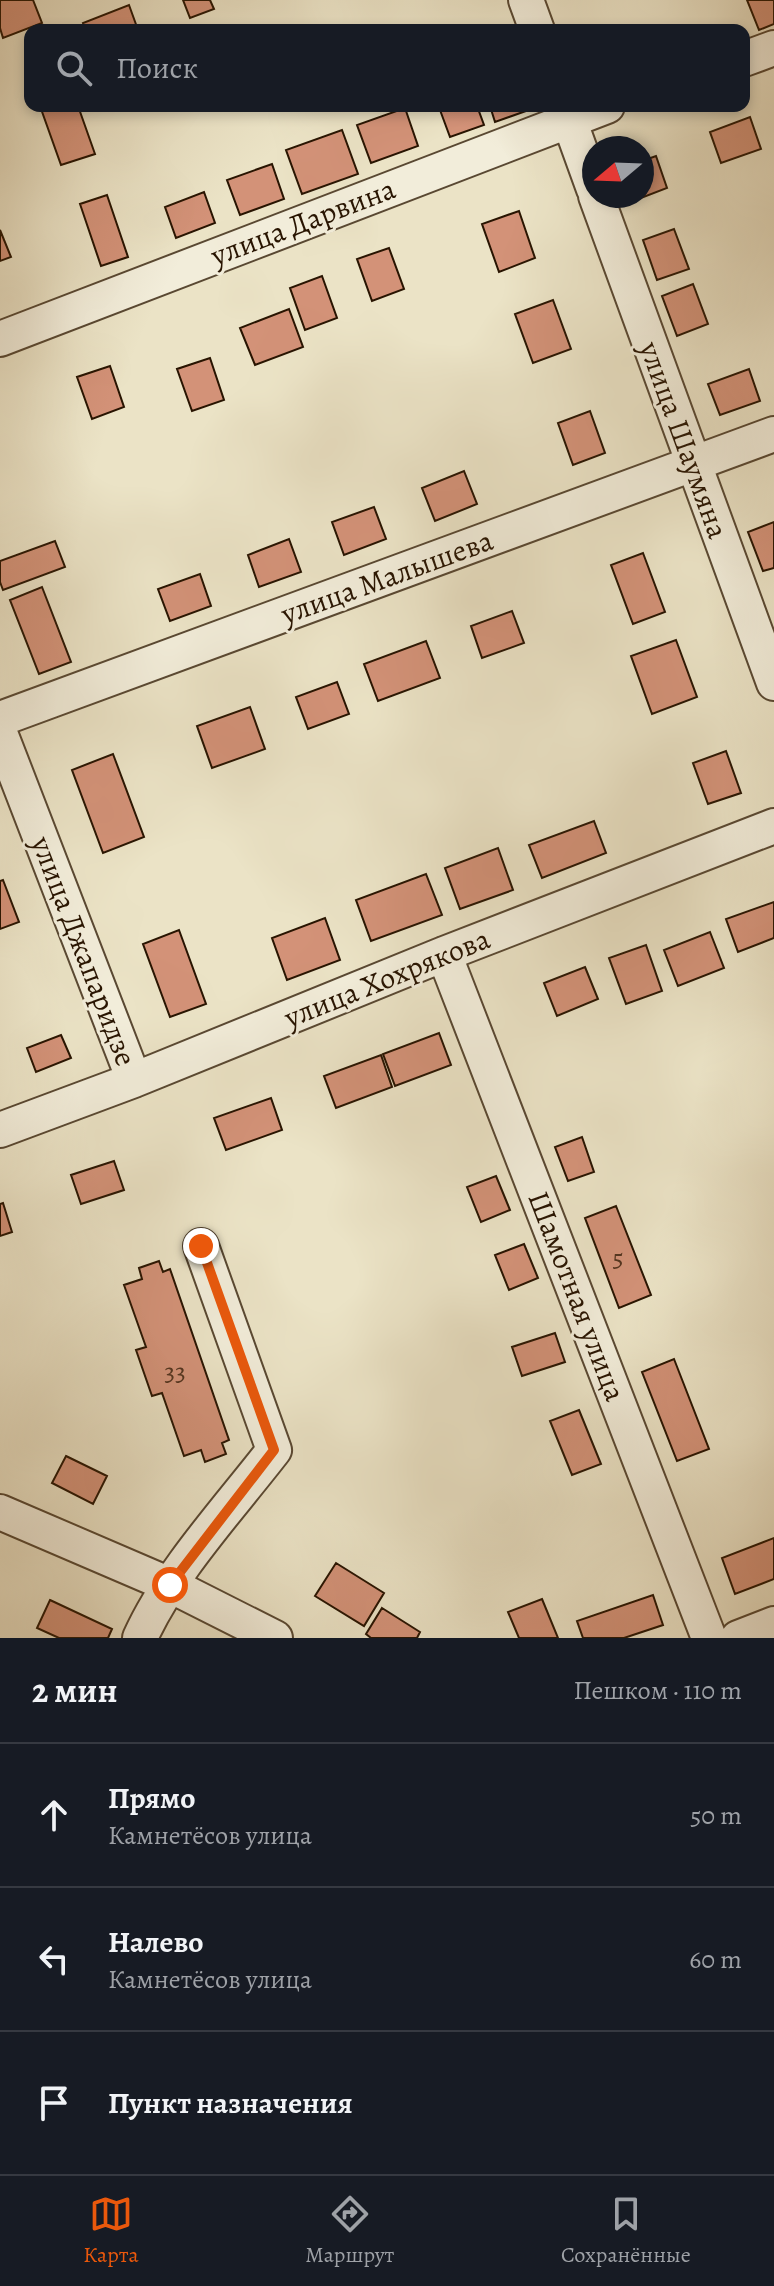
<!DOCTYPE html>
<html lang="ru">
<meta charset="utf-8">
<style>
body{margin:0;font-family:Alegreya,serif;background:#242831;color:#f1f3f6}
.compass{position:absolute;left:582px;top:136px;width:72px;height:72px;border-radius:50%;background:#171b24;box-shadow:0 4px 12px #0003;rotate:251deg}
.stop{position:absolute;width:24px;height:24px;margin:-18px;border:6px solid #ea580c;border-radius:50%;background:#fff}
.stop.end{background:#ea580c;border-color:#fff;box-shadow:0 2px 8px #0008}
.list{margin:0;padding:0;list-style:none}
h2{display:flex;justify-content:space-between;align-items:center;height:104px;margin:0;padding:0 32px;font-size:34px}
h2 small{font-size:26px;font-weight:400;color:#9ea1a6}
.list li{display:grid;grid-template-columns:52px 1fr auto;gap:24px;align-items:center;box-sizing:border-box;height:144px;padding:0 32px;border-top:2px solid #363941}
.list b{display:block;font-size:30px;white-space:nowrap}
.list p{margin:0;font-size:26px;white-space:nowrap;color:#9ea1a6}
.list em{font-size:26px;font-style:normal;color:#9ea1a6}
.icon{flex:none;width:44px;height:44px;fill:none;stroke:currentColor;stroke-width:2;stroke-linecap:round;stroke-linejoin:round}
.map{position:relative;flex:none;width:774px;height:1638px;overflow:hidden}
.search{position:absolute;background:#171b24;box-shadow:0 4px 12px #0003;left:24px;right:24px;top:24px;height:88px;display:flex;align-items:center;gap:20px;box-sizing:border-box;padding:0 28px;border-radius:16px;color:#9ea1a6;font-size:30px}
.sheet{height:536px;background:#171b24}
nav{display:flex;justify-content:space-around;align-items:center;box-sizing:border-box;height:112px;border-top:2px solid #363941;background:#171b24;font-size:22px;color:#9ea1a6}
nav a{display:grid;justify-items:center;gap:4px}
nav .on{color:#ea580c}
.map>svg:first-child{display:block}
.building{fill:#d39278;stroke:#281401;stroke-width:2}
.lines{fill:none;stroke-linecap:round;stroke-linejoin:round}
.minor-casing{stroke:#594832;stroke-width:38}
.minor{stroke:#f2edda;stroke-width:34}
.route{stroke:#ea580c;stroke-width:10}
.labels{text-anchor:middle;stroke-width:6;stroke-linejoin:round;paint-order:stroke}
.number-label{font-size:26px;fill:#53341f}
.street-label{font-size:30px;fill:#281401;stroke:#f2edda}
</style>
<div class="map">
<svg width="774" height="1638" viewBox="0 0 774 1638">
<rect width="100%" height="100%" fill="#ebe3c6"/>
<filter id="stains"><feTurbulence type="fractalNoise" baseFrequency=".0025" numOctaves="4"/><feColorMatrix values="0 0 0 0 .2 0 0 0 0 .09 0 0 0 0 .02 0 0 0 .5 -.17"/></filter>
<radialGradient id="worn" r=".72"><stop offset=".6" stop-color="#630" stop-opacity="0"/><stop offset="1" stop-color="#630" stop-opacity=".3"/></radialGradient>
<path class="building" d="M0 0H33L42 23 3 38 0 28Z
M183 0H210L214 9 190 18Z
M747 0H774V24L759 30Z
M129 5 138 30H86L83 23Z
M40 106H78L95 154 61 165Z
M453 106H477L484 125 450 137 440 110Z
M490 106H540L495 122Z
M405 108 418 146 371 163 357 125Z
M750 117 761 149 721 163 710 132Z
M342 130 358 174 302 194 286 150Z
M656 156 667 188 628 203 625 196H642V161Z
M272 164 284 199 240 215 227 180Z
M204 192 215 223 176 238 165 207Z
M107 195 128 257 101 266 80 204Z
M519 211 535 258 499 272 482 224Z
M674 229 689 269 657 280 643 240Z
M0 230 11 257 0 261Z
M389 248 404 289 372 301 357 259Z
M322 276 337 318 305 330 290 288Z
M693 284 708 324 677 336 662 296Z
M553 300 571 349 533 363 515 314Z
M289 309 303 347 255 365 240 328Z
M210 358 224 400 192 411 177 369Z
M110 366 124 407 92 419 77 377Z
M749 369 760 401 720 415 708 384Z
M590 411 605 453 573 465 558 423Z
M464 471 477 504 435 521 422 488Z
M374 507 386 539 344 555 332 522Z
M774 522V568L763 571 748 532Z
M289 539 301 572 259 587 248 555Z
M55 541 65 567 3 590 0 582V561Z
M643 553 665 612 633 624 611 565Z
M200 574 211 606 170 621 158 589Z
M42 587 71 662 39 674 10 600Z
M512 611 524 643 482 658 471 626Z
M676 640 697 697 652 714 631 656Z
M426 641 440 678 378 701 364 664Z
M337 682 349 714 308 729 296 697Z
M250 707 265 749 212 768 197 726Z
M726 751 741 793 708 804 693 763Z
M113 754 144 837 103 853 72 770Z
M594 821 606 853 542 878 529 845Z
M498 848 513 890 460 909 445 868Z
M426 874 442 915 371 941 356 900Z
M3 880 19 922 0 929V881Z
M774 902V938L738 952 726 919Z
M325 918 340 960 287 980 272 938Z
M179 930 206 1004 170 1017 143 944Z
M710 932 724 968 678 986 664 950Z
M646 945 662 991 626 1004 609 958Z
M585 967 598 999 557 1016 544 983Z
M439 1033 451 1065 395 1086 383 1054Z
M61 1035 71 1058 36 1072 27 1048Z
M381 1055 392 1087 336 1108 324 1076Z
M271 1098 282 1130 226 1150 214 1118Z
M582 1137 594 1172 568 1181 555 1147Z
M114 1161 124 1190 81 1204 71 1175Z
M496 1176 510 1210 481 1222 467 1187Z
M3 1203 12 1232 0 1236V1204Z
M616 1206 651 1295 619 1308 585 1218Z
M524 1244 538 1278 509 1290 495 1255Z
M159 1261 163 1272 170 1269 229 1440 222 1443 226 1454 205 1462 201 1450 184 1456 162 1393 152 1396 136 1350 146 1347 124 1285 142 1279 139 1268Z
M555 1333 565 1362 522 1376 512 1347Z
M674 1359 709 1449 677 1461 642 1372Z
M579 1410 601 1464 572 1475 550 1421Z
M66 1456 107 1476 93 1504 52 1483Z
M774 1538V1579L735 1594 722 1558Z
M336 1563 384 1593 364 1626 315 1596Z
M653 1595 663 1625 624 1638H583L577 1621Z
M542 1599 558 1638H519L508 1612Z
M50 1600 112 1629 108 1638H59L37 1628Z
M382 1608 420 1632 417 1638H371L366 1634Z"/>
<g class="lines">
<defs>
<path id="minor" d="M526 0 537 30
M744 59 774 48
M564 106 594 189
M596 196 774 683
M0 339 607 106
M0 719 774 434
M0 733 134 1080
M444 954 709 1638
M0 1130 134 1080 444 954 774 826
M0 1512 170 1585 275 1638
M140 1638C169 1573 230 1507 274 1450L201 1246
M738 1638 774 1624"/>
</defs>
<use href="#minor" class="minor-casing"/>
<use href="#minor" class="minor"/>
</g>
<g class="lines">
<path class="route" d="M170 1585 274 1450 201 1246"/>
</g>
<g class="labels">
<g class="number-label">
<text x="618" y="1266">5</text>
<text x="175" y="1380">33</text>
</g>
<g class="street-label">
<text transform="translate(303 222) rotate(-21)" y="10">улица Дарвина</text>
<text transform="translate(684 440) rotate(70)" y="10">улица Шаумяна</text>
<text transform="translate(387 577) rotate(-20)" y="10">улица Малышева</text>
<text transform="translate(84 951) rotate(69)" y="10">улица Джапаридзе</text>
<text transform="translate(387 978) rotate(-22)" y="10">улица Хохрякова</text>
<text transform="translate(577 1296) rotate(69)" y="10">Шамотная улица</text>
</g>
</g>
<rect width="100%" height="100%" filter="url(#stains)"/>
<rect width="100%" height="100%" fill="url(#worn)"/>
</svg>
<svg class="compass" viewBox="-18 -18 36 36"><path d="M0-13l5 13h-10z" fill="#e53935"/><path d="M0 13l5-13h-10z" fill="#9ea1a6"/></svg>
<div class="stop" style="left:170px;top:1585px"></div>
<div class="stop end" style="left:201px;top:1246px"></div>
<div class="search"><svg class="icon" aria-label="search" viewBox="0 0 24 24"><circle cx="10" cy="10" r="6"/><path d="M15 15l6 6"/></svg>Поиск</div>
</div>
<section class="sheet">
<h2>2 мин<small>Пешком · 110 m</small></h2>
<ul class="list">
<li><svg class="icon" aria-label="ahead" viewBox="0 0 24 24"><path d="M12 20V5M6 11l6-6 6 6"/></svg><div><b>Прямо</b><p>Камнетёсов улица</p></div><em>50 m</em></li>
<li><svg class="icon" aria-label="left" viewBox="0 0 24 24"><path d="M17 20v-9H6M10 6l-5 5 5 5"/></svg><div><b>Налево</b><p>Камнетёсов улица</p></div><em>60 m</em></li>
<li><svg class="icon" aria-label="arrive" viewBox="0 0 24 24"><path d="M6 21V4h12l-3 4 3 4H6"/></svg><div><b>Пункт назначения</b></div></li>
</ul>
</section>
<nav>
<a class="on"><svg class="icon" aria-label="map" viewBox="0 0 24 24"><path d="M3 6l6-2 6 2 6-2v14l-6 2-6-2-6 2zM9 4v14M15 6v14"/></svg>Карта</a>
<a><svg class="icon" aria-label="directions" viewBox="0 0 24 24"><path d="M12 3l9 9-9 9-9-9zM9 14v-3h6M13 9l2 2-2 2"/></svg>Маршрут</a>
<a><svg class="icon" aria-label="saved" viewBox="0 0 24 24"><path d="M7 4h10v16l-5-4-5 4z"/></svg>Сохранённые</a>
</nav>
